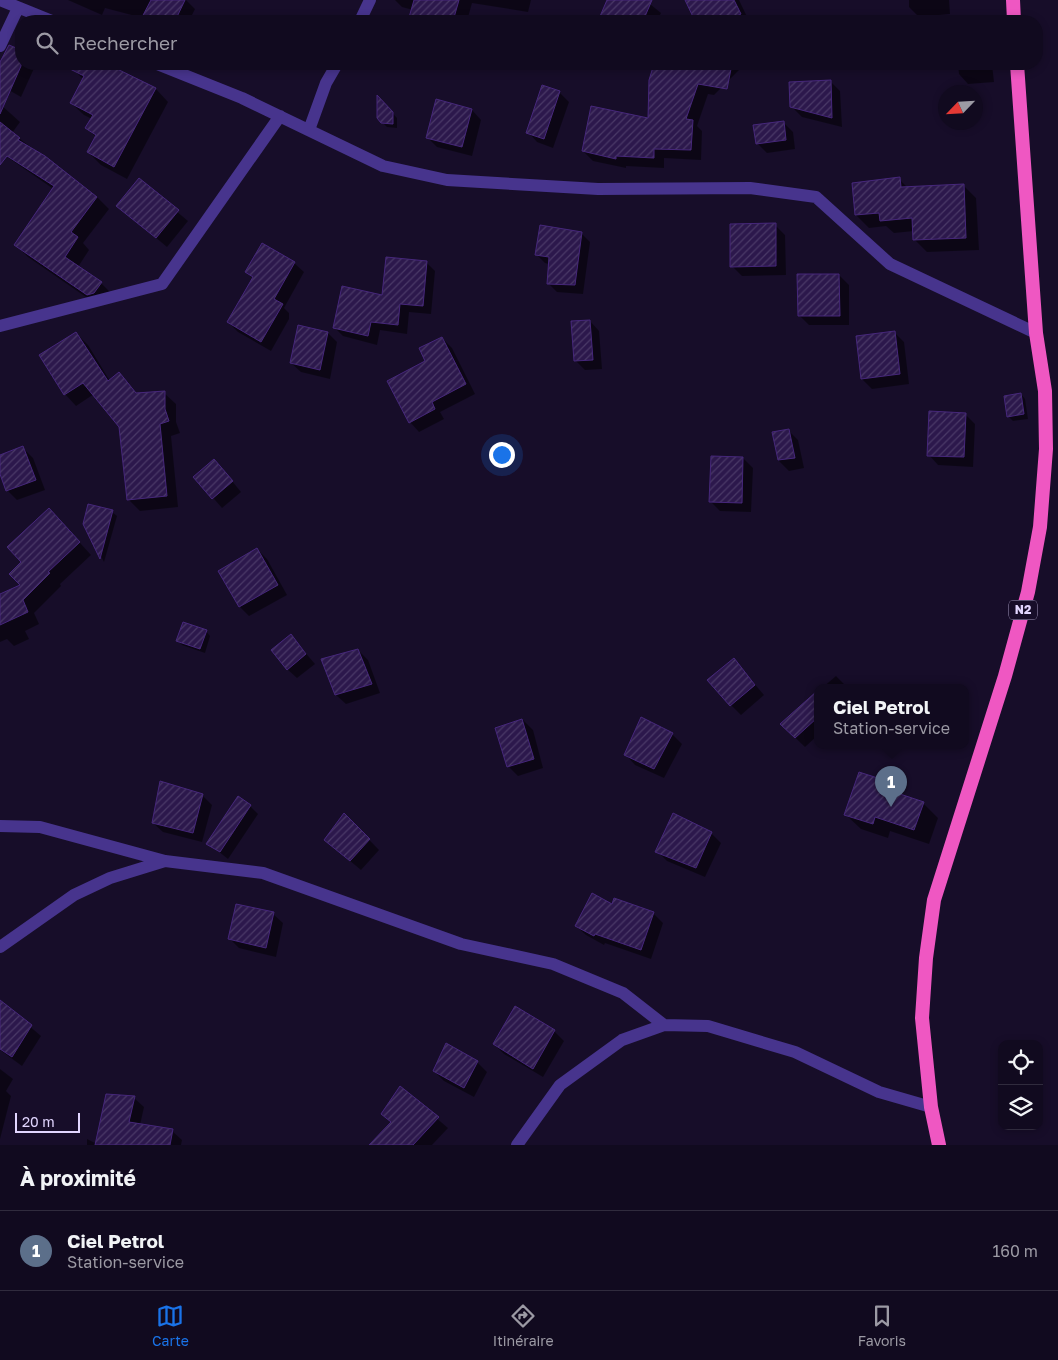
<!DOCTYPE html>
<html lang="fr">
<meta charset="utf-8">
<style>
body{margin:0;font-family:"Golos Text",sans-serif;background:#1a1328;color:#f1f3f6}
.controls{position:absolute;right:15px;bottom:15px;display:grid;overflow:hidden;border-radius:10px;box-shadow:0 2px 8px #0003}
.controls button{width:45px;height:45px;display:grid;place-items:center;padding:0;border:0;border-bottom:1px solid #302b3d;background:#110a1f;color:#f1f3f6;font:25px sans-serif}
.compass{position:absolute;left:938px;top:85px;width:45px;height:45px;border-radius:50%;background:#110a1f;box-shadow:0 2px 8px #0003;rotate:245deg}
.scale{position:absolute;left:15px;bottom:12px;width:65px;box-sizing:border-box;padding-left:5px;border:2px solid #e2d6ff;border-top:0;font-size:14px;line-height:18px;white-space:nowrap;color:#e2d6ff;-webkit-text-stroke:4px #170d29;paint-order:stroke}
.you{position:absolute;left:501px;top:454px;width:18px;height:18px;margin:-12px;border:4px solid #fff;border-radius:50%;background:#1a73e8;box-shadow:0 0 0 8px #1a73e833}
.badge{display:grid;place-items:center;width:32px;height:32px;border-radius:50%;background:#1a73e8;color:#fff;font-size:16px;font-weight:700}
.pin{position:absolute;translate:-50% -41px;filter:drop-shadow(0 1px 2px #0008)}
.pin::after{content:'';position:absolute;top:26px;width:18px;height:15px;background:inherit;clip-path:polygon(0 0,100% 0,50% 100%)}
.popup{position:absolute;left:814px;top:684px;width:155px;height:65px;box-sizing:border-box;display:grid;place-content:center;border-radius:10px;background:#110a1f;filter:drop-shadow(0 1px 4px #0005);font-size:16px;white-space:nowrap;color:#9c9aa4}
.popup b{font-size:19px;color:#f1f3f6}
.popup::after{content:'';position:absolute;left:50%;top:100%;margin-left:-10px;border:10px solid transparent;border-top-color:#110a1f}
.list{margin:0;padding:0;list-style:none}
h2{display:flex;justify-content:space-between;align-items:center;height:65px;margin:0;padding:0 20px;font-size:21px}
h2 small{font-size:16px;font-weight:400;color:#9c9aa4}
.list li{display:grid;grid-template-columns:32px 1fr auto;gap:15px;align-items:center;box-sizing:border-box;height:80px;padding:0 20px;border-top:1px solid #302b3d}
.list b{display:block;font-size:19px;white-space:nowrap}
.list p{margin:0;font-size:16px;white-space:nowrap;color:#9c9aa4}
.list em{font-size:16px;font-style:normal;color:#9c9aa4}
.icon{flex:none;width:28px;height:28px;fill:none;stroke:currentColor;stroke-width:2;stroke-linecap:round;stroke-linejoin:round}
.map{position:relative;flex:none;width:1058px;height:1145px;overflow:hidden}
.search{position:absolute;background:#110a1f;box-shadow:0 2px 8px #0003;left:15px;right:15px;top:15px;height:55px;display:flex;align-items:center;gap:12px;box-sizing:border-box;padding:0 18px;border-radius:20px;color:#9c9aa4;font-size:19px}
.sheet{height:145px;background:#110a1f}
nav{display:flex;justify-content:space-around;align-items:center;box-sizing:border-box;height:70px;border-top:1px solid #302b3d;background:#110a1f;font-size:14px;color:#9c9aa4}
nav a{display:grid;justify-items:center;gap:2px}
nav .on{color:#1a73e8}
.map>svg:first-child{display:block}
.shadow{fill:#0007}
.building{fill:url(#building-hatch);stroke:#46277b}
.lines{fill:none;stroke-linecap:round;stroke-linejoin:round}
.minor{stroke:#47348d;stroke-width:12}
.trunk{stroke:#ef57c2;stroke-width:14}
.labels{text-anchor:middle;stroke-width:4;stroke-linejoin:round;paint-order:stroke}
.shield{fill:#170d29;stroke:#a59abf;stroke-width:1}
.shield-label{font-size:12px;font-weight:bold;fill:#e2d6ff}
</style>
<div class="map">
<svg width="1058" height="1145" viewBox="0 0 1058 1145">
<defs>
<pattern id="building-hatch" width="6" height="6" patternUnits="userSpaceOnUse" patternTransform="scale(1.25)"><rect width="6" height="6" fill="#2c184c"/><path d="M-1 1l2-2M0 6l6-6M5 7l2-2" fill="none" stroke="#4a3967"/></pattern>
</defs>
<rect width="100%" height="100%" fill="#170d29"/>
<path class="shadow" d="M68 0H186L195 9 189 21H142L143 18 105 8 102 15Z
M395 0H531L528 12 472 3 467 21H410L413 10 402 7Z
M608 0H645L661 13 657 21H601L600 20Z
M686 0H739L749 21H697Z
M909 0H949L950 14 919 17 909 7Z
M10 47 21 52V64H36L21 97 0 85V67Z
M78 64H105L156 89 168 102 127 179 101 165 88 152 96 137 87 128 92 119 84 115 71 103 83 79 74 70Z
M653 64H745L714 95 708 94 697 126 702 131 701 160 664 158V168L626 166V168L593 161 583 151 649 120 656 64Z
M958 64H992L994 82 968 84 959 74Z
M830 81 840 91 842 127 802 117 792 107Z
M559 92 569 102 553 148 537 142 528 132Z
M378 98 397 118V128L387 127 378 118Z
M0 104 20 122 12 133 97 197 109 209 83 243 89 250 78 267 101 283 113 295 99 306 28 257 16 245 55 190 0 152Z
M472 110 481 120 472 156 437 147 427 137Z
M783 122 793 132 795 149 767 153 757 143Z
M899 179 908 188 963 185 976 198 979 250 927 252 914 239V231L894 233 886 226 869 228 856 215Z
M139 180 188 221 167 247 118 206Z
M775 225 785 235 786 275 742 276 732 266Z
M581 233 590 242 583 294 557 292 548 283 549 264 545 263 536 254Z
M426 262 435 271 431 314 409 312 407 334 380 330 377 345 343 336 334 327 383 297Z
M294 263 304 272 284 308 289 313V319L271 351 238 332 228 322 253 279 247 272Z
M839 275 849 285V325H809L799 315Z
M590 321 599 331 602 369 585 370 575 360Z
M894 332 904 342 909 384 872 389 862 379 857 337Z
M76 333 88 345 110 381 119 374 137 394 164 393 176 404V422L180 433 171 436 178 507 140 511 128 499 121 426 94 394 76 406 65 394Z
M328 333 337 342 330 379 301 372 291 363Z
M442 338 452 348 475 394 440 412 444 419 419 432 410 422 427 361Z
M1021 394 1025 399 1028 419 1013 421 1008 416Z
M965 414 975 424 973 467 938 465 929 455Z
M788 430 798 440 804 468 789 471 779 461 773 433Z
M23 448 33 458 45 490 17 500 8 491 0 470V456Z
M743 458 753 468 751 512 720 511 711 502Z
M223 470 241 492 222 508 195 477Z
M112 512 117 516 104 562 84 523Z
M61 522 91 555 60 584 61 586 34 613 39 624 25 631 29 639 14 646 7 639 0 642V595L22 585V562Z
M257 549 267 559 287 595 249 616 240 607Z
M206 631 210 636 205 653 182 645 178 640Z
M291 636 315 664 297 678 287 669Z
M358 650 368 660 380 693 346 704 336 695Z
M734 660 764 695 741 715 731 705Z
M836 676 848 688H822Z
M817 692V736L805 747 781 724Z
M642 718 672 734 682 744 664 778 635 765 626 755Z
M523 720 533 730 543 768 518 776 509 767 496 728Z
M860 774 887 782 900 795 923 803 938 818 929 844 890 831 888 838 861 829 846 815Z
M202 795 212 805 202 842 163 832 153 823Z
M250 806 258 814 228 859 208 843Z
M345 815 379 850 361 870 325 840Z
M711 833 721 843 705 877 667 861 657 851Z
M653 913 663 923 651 959 605 943 604 945 586 935 576 926Z
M273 914 283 923 276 957 239 948 229 938Z
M0 1001 41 1036 22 1066 0 1050Z
M515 1008 554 1031 564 1041 543 1077 504 1054 494 1044Z
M477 1062 487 1072 474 1097 444 1081 434 1071Z
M0 1069 13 1079 6 1091 11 1096 0 1139Z
M400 1087 448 1128 432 1145H371L391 1123 382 1113Z
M134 1098 144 1107 140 1125 172 1131 182 1140 181 1145H87V1139L97 1144Z"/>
<path class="building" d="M151 0H185L175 21H140Z
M414 0H459L453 21H408Z
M607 0H652L643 21H598Z
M685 0H734L741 14 727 21H695Z
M9 45 21 50V66L0 114V62Z
M60 64H107L156 88 114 167 87 152 96 135 85 128 93 115 70 103 84 76Z
M654 64H732L727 89 698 84 686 119 693 120 691 150 654 149V158L616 156V159L582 151 591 106 648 118 649 80Z
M831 80 832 118 790 107 789 82Z
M542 85 560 91 544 139 526 133Z
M377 95 393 112V124L381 123 377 118Z
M436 99 472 109 462 147 426 138Z
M784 121 786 140 756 144 753 125Z
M0 122 20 138 18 140 45 156 97 197 71 232 78 237 65 257 102 282 94 293 87 295 14 245 54 186 7 156 0 165Z
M900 177 901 187 964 184 966 238 913 240 912 218 880 221 879 213 855 215 852 183Z
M139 178 179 210 156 238 116 206Z
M776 223V266L730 267V224Z
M540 225 582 232 575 285 547 284 549 257 535 255Z
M262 243 295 262 274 299 283 304 261 342 227 322 253 277 245 272Z
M386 257 427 261 423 306 400 304 398 325 371 322 368 336 333 328 342 286 382 295Z
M797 274H839L840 316H798Z
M590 320 593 360 574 361 571 321Z
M298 325 328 332 320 370 290 363Z
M895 331 900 374 861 379 856 336Z
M76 332 108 381 119 372 136 393 165 391V409L169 421 160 424 167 496 127 500 119 427 83 383 64 395 39 355Z
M442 337 466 384 432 402 435 409 409 423 387 381 425 361 419 348Z
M1021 393 1024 414 1007 417 1004 396Z
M929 411 966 413 964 457 927 456Z
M789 429 795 458 778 460 772 432Z
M23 446 36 480 6 491 0 474V455Z
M711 456 743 457 742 503 709 502Z
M214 459 233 481 212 499 193 477Z
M88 504 113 510 100 559 83 524Z
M49 508 80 542 48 572 50 573 23 600 28 612 0 625V594L20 585 9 574 21 562 7 547Z
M257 548 278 585 239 607 218 571Z
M183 622 207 630 200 649 176 641Z
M291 634 306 654 287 670 271 650Z
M358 649 372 684 335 695 321 659Z
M734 658 755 685 730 706 707 680Z
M817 691V718L795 738 780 724Z
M641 717 673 733 654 769 624 755Z
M522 719 534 759 507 767 495 728Z
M859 772 887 781 885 789 924 802 914 830 875 817 873 824 844 815Z
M160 781 203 794 193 833 152 823Z
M238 796 251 805 220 852 206 844Z
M344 813 370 839 350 861 324 840Z
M673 813 712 832 696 868 655 852Z
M592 893 612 904 614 898 654 912 641 950 595 934 594 936 575 926Z
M236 904 274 912 266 948 228 939Z
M0 1000 32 1025 12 1057 0 1049Z
M515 1006 555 1030 533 1069 493 1044Z
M446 1043 478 1061 464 1088 433 1071Z
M400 1086 439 1117 413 1145H369L391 1122 381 1114Z
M106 1094 135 1096 129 1122 173 1129 170 1145H95Z"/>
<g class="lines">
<path class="minor" d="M0 0 52 21
M360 21 370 0
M0 46 18 8
M157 64 242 98 383 166 447 180 598 189 750 188 816 197 890 264 1036 333
M309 130 326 83 337 64
M0 326 162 284 280 116
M0 826 40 827 165 861 263 873 461 944 553 964 623 993 664 1025
M0 947 74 895 110 878 165 861
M517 1145 560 1085 622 1040 664 1025 708 1026 795 1052 879 1092 931 1107"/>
<path class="trunk" d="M1013 0 1014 21
M939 1145 931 1107 922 1018 926 958 934 900 1005 676 1028 592 1040 527 1046 449 1045 391 1036 333 1017 64"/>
</g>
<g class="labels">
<rect class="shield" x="1009" y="600.5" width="28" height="19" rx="4"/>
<g class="shield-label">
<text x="1023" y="614">N2</text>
</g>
</g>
</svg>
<div class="controls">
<button><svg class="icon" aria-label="locate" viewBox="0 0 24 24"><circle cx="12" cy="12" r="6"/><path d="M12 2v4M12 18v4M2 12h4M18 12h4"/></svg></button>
<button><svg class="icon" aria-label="layers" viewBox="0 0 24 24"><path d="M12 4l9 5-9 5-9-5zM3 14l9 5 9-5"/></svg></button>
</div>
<svg class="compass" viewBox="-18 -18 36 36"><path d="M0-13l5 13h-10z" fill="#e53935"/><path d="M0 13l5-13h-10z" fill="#9c9aa4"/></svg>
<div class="scale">20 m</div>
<div class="you"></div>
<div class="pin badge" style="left:891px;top:807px;background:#5c6f8a">1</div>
<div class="popup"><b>Ciel Petrol</b>Station-service</div>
<div class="search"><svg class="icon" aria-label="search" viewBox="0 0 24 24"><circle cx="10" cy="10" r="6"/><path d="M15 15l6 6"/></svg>Rechercher</div>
</div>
<section class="sheet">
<h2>À proximité<small></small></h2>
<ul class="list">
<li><span class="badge" style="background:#5c6f8a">1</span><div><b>Ciel Petrol</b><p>Station-service</p></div><em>160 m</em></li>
</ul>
</section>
<nav>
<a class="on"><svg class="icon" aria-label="map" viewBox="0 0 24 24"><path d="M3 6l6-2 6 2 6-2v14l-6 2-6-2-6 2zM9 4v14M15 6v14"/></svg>Carte</a>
<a><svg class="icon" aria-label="directions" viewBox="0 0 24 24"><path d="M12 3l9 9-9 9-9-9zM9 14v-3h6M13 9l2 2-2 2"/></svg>Itinéraire</a>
<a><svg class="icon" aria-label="saved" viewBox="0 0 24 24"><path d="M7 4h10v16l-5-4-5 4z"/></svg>Favoris</a>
</nav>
